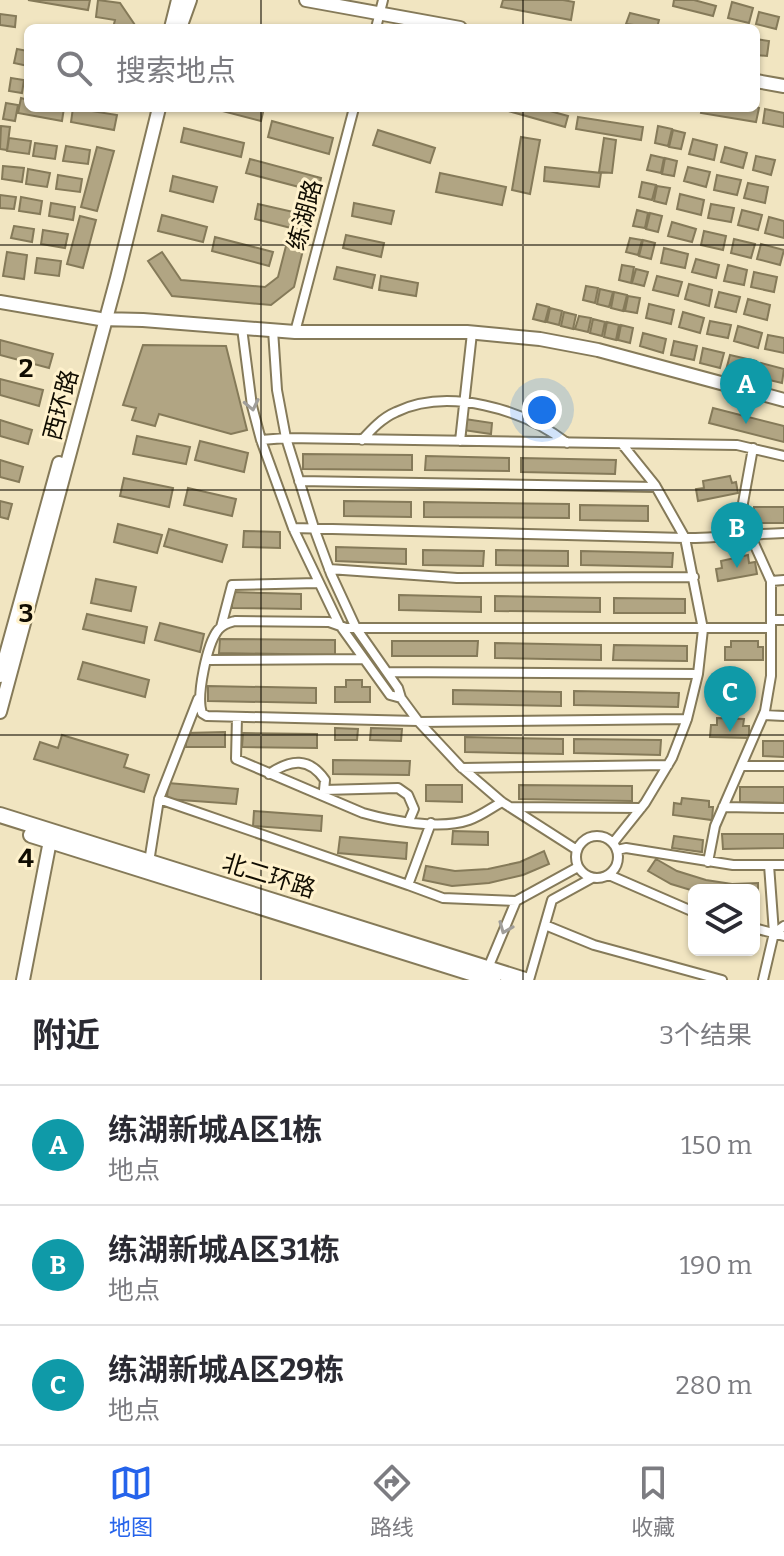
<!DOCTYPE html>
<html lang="zh">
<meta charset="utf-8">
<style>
body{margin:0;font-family:Bitter,"Noto Sans SC",serif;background:#f7f7f7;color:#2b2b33}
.controls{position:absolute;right:24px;bottom:24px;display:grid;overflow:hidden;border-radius:12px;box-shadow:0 2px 6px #0004}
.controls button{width:72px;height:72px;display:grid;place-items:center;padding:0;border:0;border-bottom:2px solid #e1e1e2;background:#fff;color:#2b2b33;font:40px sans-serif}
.you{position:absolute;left:542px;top:410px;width:28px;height:28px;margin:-20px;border:6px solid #fff;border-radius:50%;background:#1a73e8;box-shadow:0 0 0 12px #1a73e833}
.badge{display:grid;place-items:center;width:52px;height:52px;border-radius:50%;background:#2563eb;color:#fff;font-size:26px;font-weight:700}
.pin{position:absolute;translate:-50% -66px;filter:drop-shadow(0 2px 4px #0008)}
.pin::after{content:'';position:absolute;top:42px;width:28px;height:24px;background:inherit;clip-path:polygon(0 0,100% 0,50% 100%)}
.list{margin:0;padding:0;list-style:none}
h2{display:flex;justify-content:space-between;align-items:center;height:104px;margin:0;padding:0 32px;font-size:34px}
h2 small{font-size:26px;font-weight:400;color:#7c7c81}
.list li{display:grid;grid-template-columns:52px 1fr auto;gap:24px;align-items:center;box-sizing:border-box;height:120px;padding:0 32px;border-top:2px solid #e1e1e2}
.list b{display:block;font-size:30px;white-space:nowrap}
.list p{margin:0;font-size:26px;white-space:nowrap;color:#7c7c81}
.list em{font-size:26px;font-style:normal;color:#7c7c81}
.icon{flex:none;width:44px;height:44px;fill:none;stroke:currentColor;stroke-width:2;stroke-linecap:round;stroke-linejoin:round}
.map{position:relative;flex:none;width:784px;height:980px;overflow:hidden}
.search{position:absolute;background:#fff;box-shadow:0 2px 6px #0004;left:24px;right:24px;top:24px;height:88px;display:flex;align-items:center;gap:20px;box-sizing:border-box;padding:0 28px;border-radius:12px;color:#7c7c81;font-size:30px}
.sheet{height:464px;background:#fff}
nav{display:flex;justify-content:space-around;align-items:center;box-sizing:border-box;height:112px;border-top:2px solid #e1e1e2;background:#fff;font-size:22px;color:#7c7c81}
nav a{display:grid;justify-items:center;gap:4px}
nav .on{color:#2563eb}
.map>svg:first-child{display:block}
.building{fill:#b1a583;stroke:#857a59;stroke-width:2}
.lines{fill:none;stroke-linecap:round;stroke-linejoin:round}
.street-casing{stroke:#857a59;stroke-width:12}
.secondary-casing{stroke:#857a59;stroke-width:16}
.primary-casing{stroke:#857a59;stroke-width:18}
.street{stroke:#fff;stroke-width:8}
.secondary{stroke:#fff;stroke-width:12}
.primary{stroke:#fff;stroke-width:14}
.oneway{stroke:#a09e9a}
.grid{fill:none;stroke:#110d02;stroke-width:2;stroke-opacity:0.55}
.labels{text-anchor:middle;stroke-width:6;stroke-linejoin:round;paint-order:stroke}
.street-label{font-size:24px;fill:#110d02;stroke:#fff2cd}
.grid-label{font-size:26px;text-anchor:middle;font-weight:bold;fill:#110d02;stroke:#fff2cd;stroke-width:6;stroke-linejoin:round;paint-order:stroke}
</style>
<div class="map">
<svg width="784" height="980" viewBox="0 0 784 980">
<rect width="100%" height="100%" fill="#f1e5c1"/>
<path class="building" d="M28 0H90L88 10Z
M98 0 120 3 137 28H113L115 20 96 17Z
M503 0H563L574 2 571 20 501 7Z
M674 0H694L716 6 713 16 673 6Z
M732 2 753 8 749 23 728 18Z
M759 12 779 17 776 29 756 24Z
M630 13 659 20 657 28 626 24Z
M0 14 16 16 15 27 0 25Z
M756 39 769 41 767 56 756 55Z
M17 49 28 51V66L14 63Z
M11 78 24 80 22 93 9 91Z
M21 98 28 100V108H64L62 121 18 113Z
M6 103 18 105 15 121 3 119Z
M73 108 117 115 114 130 71 122Z
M211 108H264L261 121Z
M506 108H539L568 116 565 127 505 110Z
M702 108 756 107 759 108 756 122 701 113Z
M765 109 784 113V127L763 123Z
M578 117 643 127 641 140 576 129Z
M272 121 333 138 329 154 268 137Z
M1 126 10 127 7 150 0 149Z
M658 126 672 129 668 146 655 143Z
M184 128 244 143 241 157 181 142Z
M378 130 435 148 430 163 373 145Z
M673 130 685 133 681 149 669 147Z
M521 137 540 140 530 194 512 190Z
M9 138 31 141 29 154 7 151Z
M604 138 616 140 612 173 599 172Z
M693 139 717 145 714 160 689 154Z
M35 143 57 146 55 159 33 156Z
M66 146 90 150 88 164 63 161Z
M97 147 114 151 97 211 81 207Z
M725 147 747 153 743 168 721 162Z
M651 155 664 158 661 173 647 170Z
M756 156 775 160 771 175 753 170Z
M665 158 677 161 674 176 662 174Z
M250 159 321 178 318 192 246 173Z
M3 166 24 168 22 182 2 179Z
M545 167 601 173 599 187 544 181Z
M688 167 710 172 706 187 684 181Z
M28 169 50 173 47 187 26 184Z
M440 173 506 187 502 205 436 192Z
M58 175 82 179 80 192 56 189Z
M717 175 741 180 737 195 714 190Z
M173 176 217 187 213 202 170 191Z
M642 182 656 185 652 200 639 197Z
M748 183 768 187 765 203 744 198Z
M657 186 670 188 666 204 654 201Z
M680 194 704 200 701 215 677 209Z
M0 195 16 197 14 209 0 208Z
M21 197 42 201 40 214 19 211Z
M51 203 75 207 73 220 49 216Z
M354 203 394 211 391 224 352 216Z
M258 204 311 216 307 232 255 219Z
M711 204 734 208 731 222 708 218Z
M637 210 648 213 645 228 633 226Z
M742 210 762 215 758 230 738 225Z
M650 213 662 216 658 232 646 229Z
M162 215 207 227 203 242 158 231Z
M80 216 96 220 83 268 67 264Z
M769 217 784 221V238L765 233Z
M672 222 696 229 692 242 668 236Z
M14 226 34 229 32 242 11 238Z
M43 230 68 234 65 248 41 244Z
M704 231 726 236 723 250 701 245Z
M346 235 384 243 381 257 343 248Z
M215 237 273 252 269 266 212 251Z
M630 238 642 240 638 255 626 252Z
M734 239 755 244 751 258 731 253Z
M643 240 655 243 651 259 639 256Z
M761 244 784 250 780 265 757 259Z
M286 246 303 250 294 287 271 305 172 296 148 261 162 252 181 280 265 287 278 277Z
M664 248 688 254 685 268 661 263Z
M7 252 27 255 24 279 3 276Z
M37 258 61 261 59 276 35 273Z
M696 259 719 265 716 278 692 272Z
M622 265 634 267 631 283 619 280Z
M728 265 747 270 744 285 724 281Z
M337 267 375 275 372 288 334 279Z
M636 269 648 272 644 286 632 283Z
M754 272 777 277 774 292 751 287Z
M381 276 418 283 416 296 379 290Z
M657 276 682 282 678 296 653 290Z
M689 284 712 290 709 306 685 299Z
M586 286 598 288 595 303 583 300Z
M600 289 613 292 609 307 597 304Z
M614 292 627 295 623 311 611 308Z
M719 292 740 297 736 312 715 307Z
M628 296 640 298 637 313 625 311Z
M748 299 770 305 767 320 744 314Z
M537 304 549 307 545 322 533 319Z
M649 304 674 310 671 324 646 318Z
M550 308 562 311 559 325 547 322Z
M564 312 576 315 573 329 561 326Z
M683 312 704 318 700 333 679 327Z
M579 316 591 318 588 332 575 329Z
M593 319 605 322 602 336 590 333Z
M710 321 731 325 728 338 707 334Z
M607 322 619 325 616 340 604 337Z
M621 325 633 328 630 343 618 340Z
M738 326 762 333 758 348 734 341Z
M643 333 666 339 663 353 640 346Z
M768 335 784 338V353L765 349Z
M0 340 53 354 49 368 0 355Z
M674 341 697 346 694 360 671 355Z
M143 345 226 346 247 430 231 434 159 414 155 426 132 420 136 408 123 405Z
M703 348 724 353 720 368 700 363Z
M730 355 756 361 752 376 726 370Z
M761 363 784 369 782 383 757 377Z
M0 379 43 390 39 406 0 395Z
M713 408 784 426V442L709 423Z
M465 419 492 423 491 434 463 430Z
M0 420 32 430 28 444 0 436Z
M137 436 190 447 186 464 133 454Z
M200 441 248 453 244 472 195 460Z
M303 454 412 455V470L303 469Z
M426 456 509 458V471L425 470Z
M521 458 616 460 615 474 521 472Z
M0 460 23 467 19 482 0 477Z
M730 476 732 483 736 482 738 493 698 501 696 489 704 488 703 481Z
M124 478 173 488 169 507 120 496Z
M188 488 236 499 232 516 184 505Z
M0 501 12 504 8 519 0 517Z
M344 501 411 502V517L344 516Z
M424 502 569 504V518L424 517Z
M580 505 648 506V521L580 520Z
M754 507H784V523H754Z
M118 524 162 535 157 553 114 542Z
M169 529 227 545 222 562 164 546Z
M244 531 280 532V548L243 547Z
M336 547 406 549V564L336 561Z
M423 550 484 551 483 566 423 565Z
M496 550 568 551V566L496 565Z
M581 551 673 553 672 567 581 565Z
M748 555 749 563 755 562 757 574 718 581 716 569 722 568 721 561Z
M96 579 136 587 131 611 91 603Z
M232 592 301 594V609L232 608Z
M399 595 481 597V612L399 610Z
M495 596 600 598V612L495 611Z
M614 598 685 599V613H614Z
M87 614 147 627 144 643 83 629Z
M160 623 204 634 200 652 155 640Z
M220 639 335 640V655L219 653Z
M392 641H478L477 656H392Z
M731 641H758V647H763V660H725V647H731Z
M495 643 601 645V660L495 658Z
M614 645 687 646V661L613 660Z
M83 662 149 680 145 697 78 679Z
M346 680H362V687H370V702H335V687H346Z
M208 686 316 688V703L208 701Z
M453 690 561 692V706L453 704Z
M574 691 679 693 678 707 574 705Z
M717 718 744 719 743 726H749V738L710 737 711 725H717Z
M335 728 358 729 357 740H335Z
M371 728 402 729 401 741 370 740Z
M225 732V747H186V733Z
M243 733 317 734V748L242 747Z
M62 735 128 755 124 767 149 775 144 792 34 759 40 742 58 748Z
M465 737 563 739V754L465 752Z
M574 739 661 740 660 755 574 753Z
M763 741H784V757L763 756Z
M333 760 410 761 409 775 333 774Z
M168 783 238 789 236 804 167 799Z
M426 785H462V802L426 801Z
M519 785 632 786V801L519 799Z
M740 787H784V803L740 802Z
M682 798 709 801V807H713L712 820 673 815 674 803 681 804Z
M254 811 322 816 321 831 253 826Z
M453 831 488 832V845L452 844Z
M722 834H784V848L723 849Z
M674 836 703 840 702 852 672 848Z
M340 837 407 843 406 859 338 853Z
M544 851 549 864 523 875 489 883 452 886 423 880 426 866 455 871 488 869 520 862Z
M656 859 677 871 706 880 732 884 758 883V897H754V890L694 891 671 884 648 871Z"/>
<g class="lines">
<defs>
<path id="street" d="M376 28 383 0
M242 328 252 406 261 440 293 528 339 624 390 695 401 698
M273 330 277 390 286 438 314 528 331 574 356 628 398 688 401 698 418 721 460 766 502 802 577 850
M295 332 354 108
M261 440 286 438 737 445 784 456
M362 440C372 429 382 418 396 412 448 387 523 409 567 443
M460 441 472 333
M299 481 656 487
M293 528 685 538C718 538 750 534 784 533
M329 569 457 578 694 577
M771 581 784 580
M771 620H784
M221 627 232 585 317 583
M207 660 363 659
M387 672 698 674
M198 699 159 799 408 885
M764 715 784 716
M237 717 236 759 363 813C391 821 441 830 469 820 481 816 491 808 502 802
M418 721 207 716 202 713C196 696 207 644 218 630 223 624 228 623 235 621L329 622 346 628H770
M419 722 687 719
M742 766H784
M462 768 668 765
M269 774C291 759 309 757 325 780L324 790 398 788 408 795 414 809 409 821
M510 807 641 808
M723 807 784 808
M431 823 408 885 443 898 516 901
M576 857a21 21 0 1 1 42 0a21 21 0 1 1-42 0Z
M613 843 645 803 672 758 687 719 698 674 703 629 685 538 655 485 622 444
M617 850 626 848 733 865H784
M149 862 159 799
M708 862 715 826 765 711 771 676V581L743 519V503L753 448
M609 875 694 912
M545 925 594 945 722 980
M754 928 784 936
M774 933 784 926
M488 968 516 901 578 867
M529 980 552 900 592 878
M763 980 774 933 769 865"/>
<path id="secondary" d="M306 0 460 28
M171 28 178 0
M180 28 190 0
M756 81 784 86
M0 302 100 319 143 320 295 332H467L540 339 598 350 784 400
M0 676 59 463
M0 712 117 278 159 108
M23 980 50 841"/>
<path id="primary" d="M0 815 525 980
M31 835 493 980"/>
</defs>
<use href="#street" class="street-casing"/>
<use href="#secondary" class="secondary-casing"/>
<use href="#primary" class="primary-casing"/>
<use href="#street" class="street"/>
<use href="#secondary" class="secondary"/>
<use href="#primary" class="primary"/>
</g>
<defs><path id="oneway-chevron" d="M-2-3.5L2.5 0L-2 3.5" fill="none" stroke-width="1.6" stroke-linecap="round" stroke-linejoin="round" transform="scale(2)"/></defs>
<g class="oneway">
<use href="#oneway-chevron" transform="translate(252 405) rotate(78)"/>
<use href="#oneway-chevron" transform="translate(505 928) rotate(112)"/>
</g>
<path class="grid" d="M261 0V28M523 0V28M261 108V980M523 108V980M0 245H784M0 490H784M0 735H784"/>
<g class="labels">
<g class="street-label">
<text transform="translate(305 215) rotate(-75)" y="8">练湖路</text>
<text transform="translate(61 405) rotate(-75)" y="8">西环路</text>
<text transform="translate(269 876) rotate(17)" y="8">北二环路</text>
</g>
</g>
<g class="grid-label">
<text x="26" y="377">2</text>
<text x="26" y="622">3</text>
<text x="26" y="867">4</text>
</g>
</svg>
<div class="controls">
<button><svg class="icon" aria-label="layers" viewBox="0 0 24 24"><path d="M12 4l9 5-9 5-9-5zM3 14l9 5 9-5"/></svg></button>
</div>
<div class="you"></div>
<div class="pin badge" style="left:746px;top:424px;background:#0f9aa8">A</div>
<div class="pin badge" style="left:737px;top:568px;background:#0f9aa8">B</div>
<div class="pin badge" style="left:730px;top:732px;background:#0f9aa8">C</div>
<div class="search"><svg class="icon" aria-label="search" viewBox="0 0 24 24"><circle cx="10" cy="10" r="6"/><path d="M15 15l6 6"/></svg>搜索地点</div>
</div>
<section class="sheet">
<h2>附近<small>3个结果</small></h2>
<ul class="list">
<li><span class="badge" style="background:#0f9aa8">A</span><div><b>练湖新城A区1栋</b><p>地点</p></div><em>150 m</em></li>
<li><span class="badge" style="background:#0f9aa8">B</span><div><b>练湖新城A区31栋</b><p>地点</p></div><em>190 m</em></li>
<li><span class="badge" style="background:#0f9aa8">C</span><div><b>练湖新城A区29栋</b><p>地点</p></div><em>280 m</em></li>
</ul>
</section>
<nav>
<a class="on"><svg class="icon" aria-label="map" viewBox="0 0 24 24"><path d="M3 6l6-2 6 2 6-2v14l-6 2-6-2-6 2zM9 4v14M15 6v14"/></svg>地图</a>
<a><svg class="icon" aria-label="directions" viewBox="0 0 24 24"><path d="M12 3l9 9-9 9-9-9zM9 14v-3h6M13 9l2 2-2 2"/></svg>路线</a>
<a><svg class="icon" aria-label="saved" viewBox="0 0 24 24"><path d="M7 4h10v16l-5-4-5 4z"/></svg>收藏</a>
</nav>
